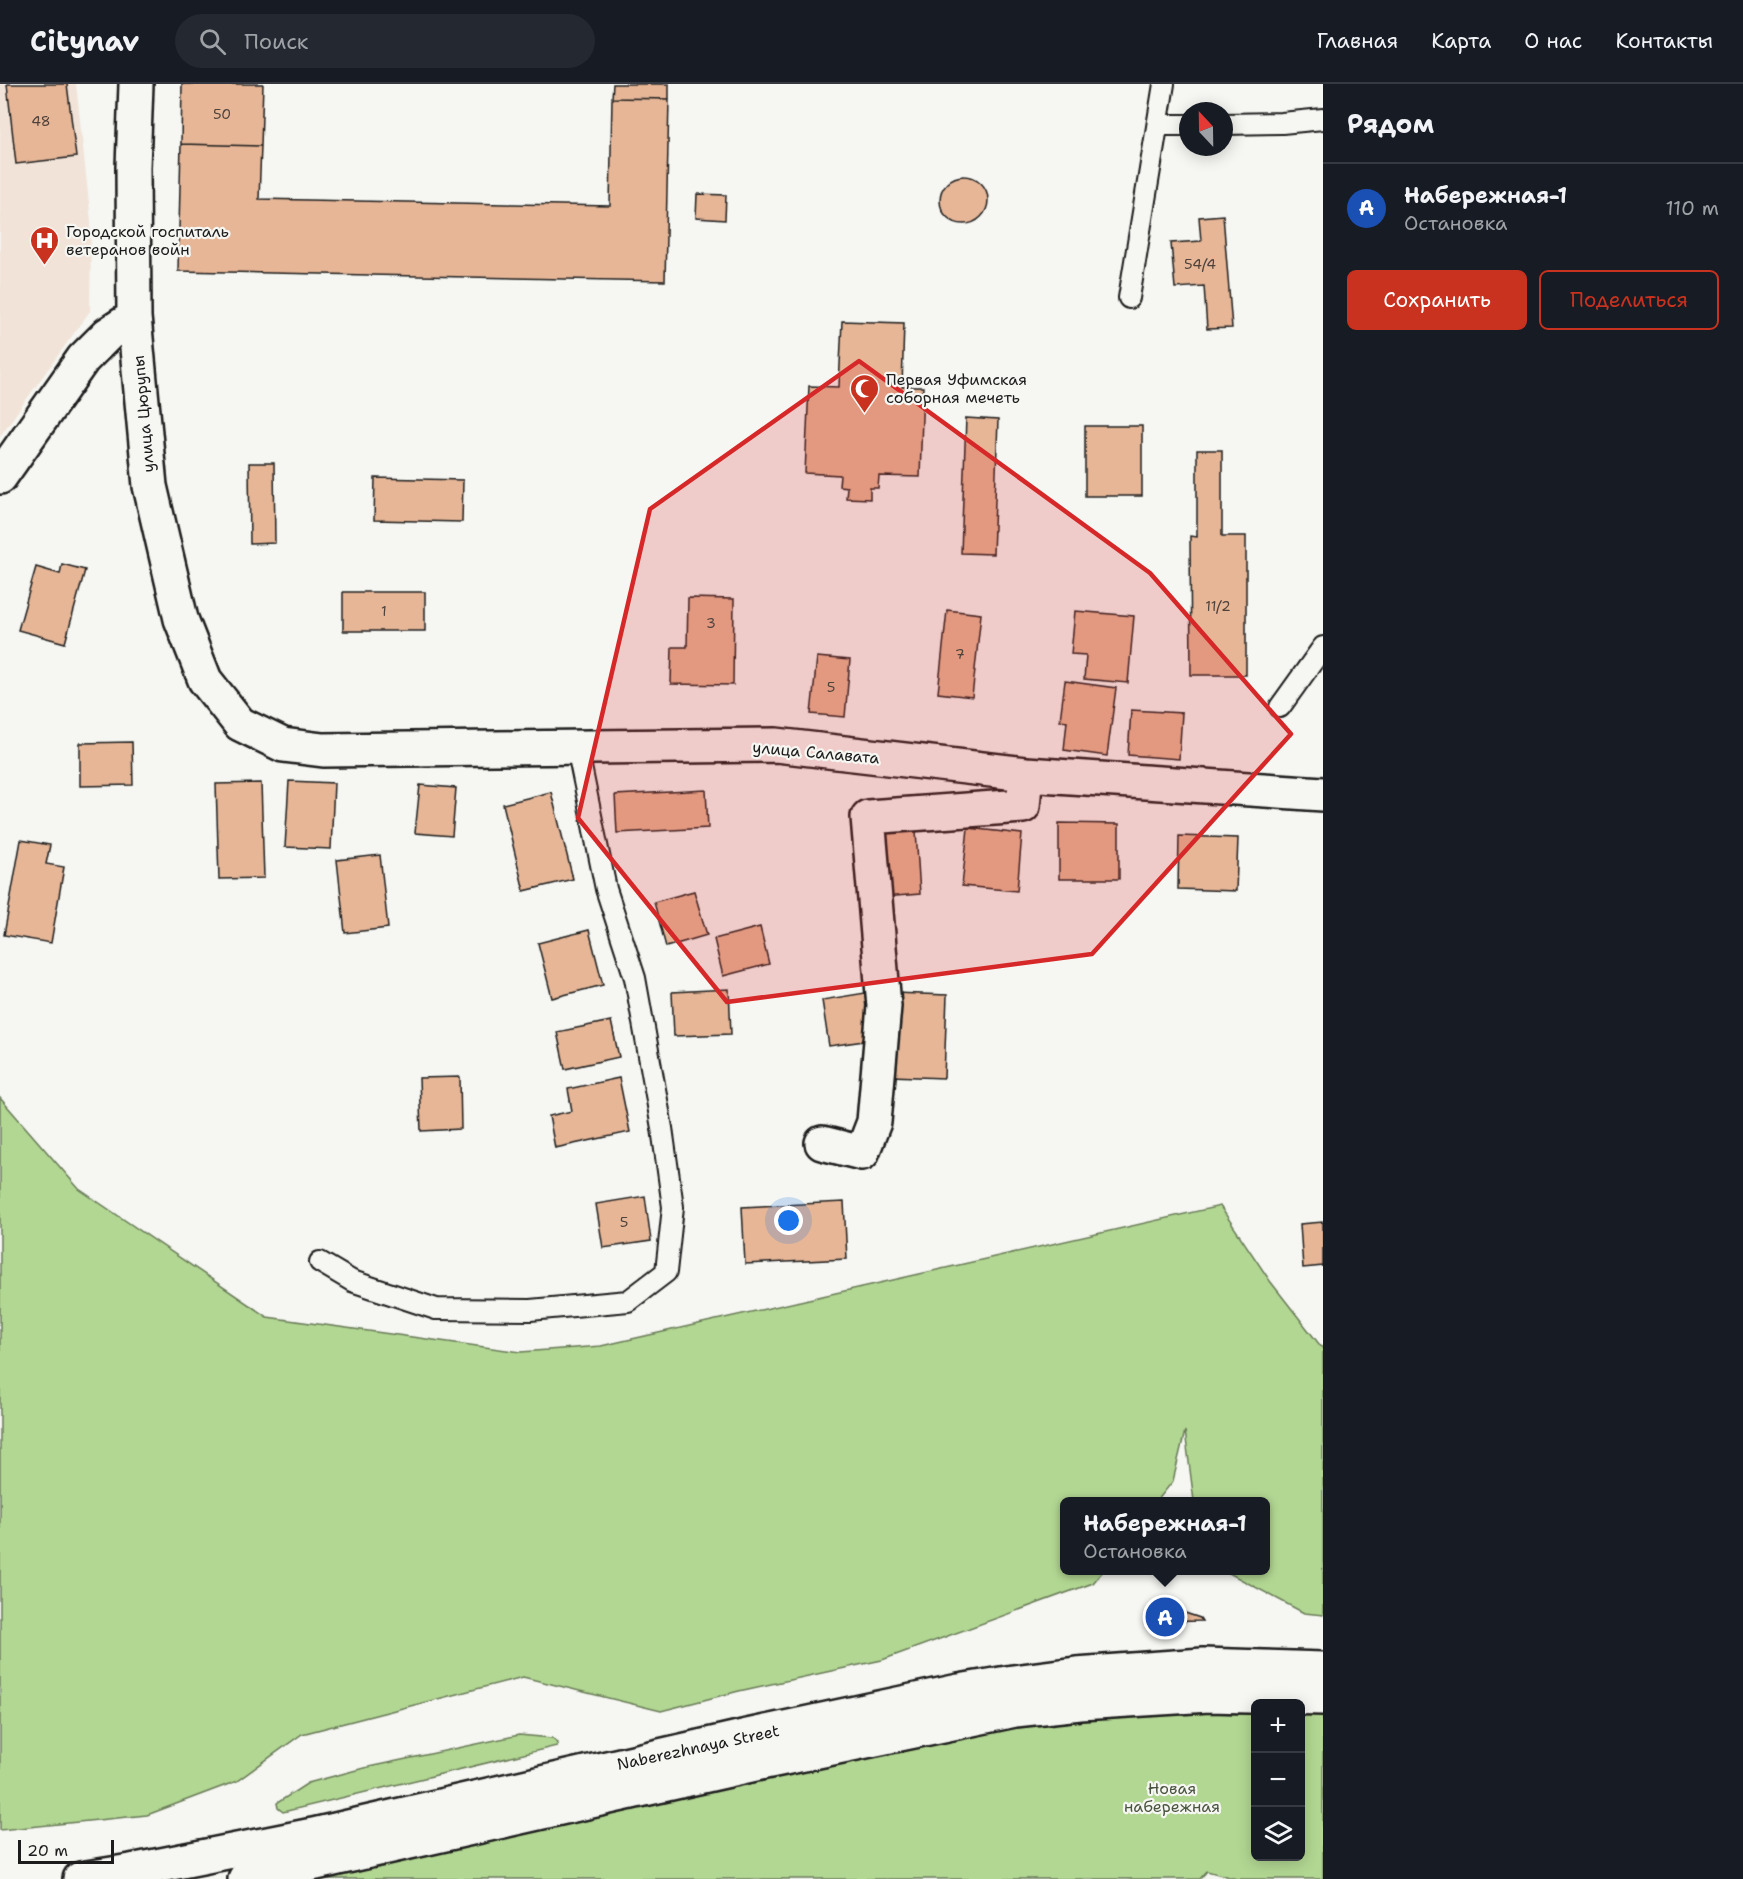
<!DOCTYPE html>
<html lang="ru">
<meta charset="utf-8">
<style>
body{margin:0;font-family:"Shantell Sans",sans-serif;background:#242831;color:#f1f3f6}
.controls{position:absolute;right:18px;bottom:18px;display:grid;overflow:hidden;border-radius:9px;box-shadow:0 3px 15px #0003}
.controls button{width:54px;height:54px;display:grid;place-items:center;padding:0;border:0;border-bottom:2px solid #363941;background:#171b24;color:#f1f3f6;font:30px sans-serif}
.compass{position:absolute;left:1179px;top:18px;width:54px;height:54px;border-radius:50%;background:#171b24;box-shadow:0 3px 15px #0003;rotate:338deg}
.scale{position:absolute;left:18px;bottom:15px;width:96px;box-sizing:border-box;padding-left:6px;border:3px solid #1c1c1c;border-top:0;font-size:16px;line-height:21px;white-space:nowrap;color:#1c1c1c;-webkit-text-stroke:4px #f6f6f2;paint-order:stroke}
.you{position:absolute;left:789px;top:1137px;width:21px;height:21px;margin:-15px;border:4px solid #fff;border-radius:50%;background:#1a73e8;box-shadow:0 0 0 9px #1a73e833}
.badge{display:grid;place-items:center;width:39px;height:39px;border-radius:50%;background:#c8321e;color:#fff;font-size:20px;font-weight:700}
.pin{position:absolute;translate:-50% -50%;border:3px solid #fff;box-shadow:0 2px 6px #0006}
.popup{position:absolute;left:1060px;top:1413px;width:210px;height:78px;box-sizing:border-box;display:grid;place-content:center;border-radius:9px;background:#171b24;filter:drop-shadow(0 2px 4px #0005);font-size:20px;white-space:nowrap;color:#9ea1a6}
.popup b{font-size:22px;color:#f1f3f6}
.popup::after{content:'';position:absolute;left:50%;top:100%;margin-left:-12px;border:12px solid transparent;border-top-color:#171b24}
.list{margin:0;padding:0;list-style:none}
h2{display:flex;justify-content:space-between;align-items:center;height:78px;margin:0;padding:0 24px;font-size:26px}
h2 small{font-size:20px;font-weight:400;color:#9ea1a6}
.list li{display:grid;grid-template-columns:39px 1fr auto;gap:18px;align-items:center;box-sizing:border-box;height:90px;padding:0 24px;border-top:2px solid #363941}
.list b{display:block;font-size:22px;white-space:nowrap}
.list p{margin:0;font-size:20px;white-space:nowrap;color:#9ea1a6}
.list em{font-size:20px;font-style:normal;color:#9ea1a6}
.actions{display:flex;gap:12px;padding:18px 24px}
.actions a{flex:1;padding:14px 0;border:2px solid #c8321e;border-radius:9px;text-align:center;font-size:21px;color:#c8321e}
.actions .main{background:#c8321e;color:#fff}
.icon{flex:none;width:33px;height:33px;fill:none;stroke:currentColor;stroke-width:2;stroke-linecap:round;stroke-linejoin:round}
.map{position:relative;flex:none;width:1323px;height:1795px;overflow:hidden}
header{display:flex;align-items:center;gap:36px;box-sizing:border-box;height:84px;padding:0 30px;background:#171b24;border-bottom:2px solid #363941}
header strong{font-size:28px}
nav{display:flex;gap:33px;margin-inline-start:auto;font-size:21px}
.search{width:420px;height:54px;background:#242831;display:flex;align-items:center;gap:15px;box-sizing:border-box;padding:0 21px;border-radius:33px;color:#9ea1a6;font-size:22px}
main{display:flex}
aside{flex:1;background:#171b24}
.map>svg:first-child{display:block}
.built{fill:#f1e3d7}
.green{fill:#b2d792;stroke:#677a57;stroke-width:1.5}
.building{fill:#e6b697;stroke:#1c1c1c;stroke-width:1.5}
.lines{fill:none;stroke-linecap:round;stroke-linejoin:round}
.service-casing{stroke:#1c1c1c;stroke-width:24}
.minor-casing{stroke:#1c1c1c;stroke-width:38}
.tertiary-casing{stroke:#1c1c1c;stroke-width:38}
.service{stroke:#f6f6f2;stroke-width:20}
.minor{stroke:#f6f6f2;stroke-width:33}
.tertiary{stroke:#f6f6f2;stroke-width:33}
.marked{fill:#d62828;fill-opacity:0.2;stroke:#d62828;stroke-width:4.5;stroke-linejoin:round}
.labels{text-anchor:middle;stroke-width:4.5;stroke-linejoin:round;paint-order:stroke}
.number-label{font-size:14px;fill:#4e423b}
.poi-label{font-size:16px;fill:#1c1c1c;stroke:#f6f6f2;text-anchor:start}
.street-label{font-size:16px;fill:#1c1c1c;stroke:#f6f6f2}
.park-label{font-size:16px;fill:#49543f;stroke:#f6f6f2}
</style>
<header>
<strong>Citynav</strong>
<div class="search"><svg class="icon" aria-label="search" viewBox="0 0 24 24"><circle cx="10" cy="10" r="6"/><path d="M15 15l6 6"/></svg>Поиск</div>
<nav><a>Главная</a><a>Карта</a><a>О нас</a><a>Контакты</a></nav>
</header>
<main>
<div class="map">
<svg width="1323" height="1795" viewBox="0 0 1323 1795">
<rect width="100%" height="100%" fill="#f6f6f2"/>
<filter id="ink" filterUnits="userSpaceOnUse"><feTurbulence type="fractalNoise" baseFrequency=".0167" numOctaves="2"/><feDisplacementMap in="SourceGraphic" scale="12" xChannelSelector="R" yChannelSelector="G"/><feConvolveMatrix kernelMatrix="1 2 1 2 8 2 1 2 1" color-interpolation-filters="sRGB"/></filter>
<g filter="url(#ink)">
<path class="built" d="M0 0H76L91 137 90 227 0 352Z"/>
<path class="green" d="M0 1014 79 1105 267 1233 521 1268 601 1262 1220 1122 1270 1197 1323 1265V1531L1304 1529 1225 1487 1266 1486V1418L1194 1417 1185 1347 1173 1397 1157 1417 1064 1418V1486L1103 1487 1093 1499 882 1576 739 1607 661 1627 523 1593 302 1650 237 1697 147 1731 0 1746Z
M1209 1629 1255 1630 1256 1772H1300L1301 1631H1323V1795H1237L1207 1787 1200 1795H322L760 1696 1015 1644 1080 1636Z
M519 1651 552 1654 558 1658 557 1662 283 1728 278 1724 277 1719 308 1699 364 1684Z"/>
<path class="building" d="M7 0H67L76 73 16 80Z
M182 0H263L261 62 181 60Z
M613 0H669V15L612 14Z
M612 14 669 15 665 197 178 187 181 60 261 62 259 115 610 122Z
M940 116a24 24 0 1 1 48 0a24 24 0 1 1-48 0Z
M697 110 726 111 725 136 696 134Z
M1223 131 1232 244 1207 245 1204 202 1175 204 1171 159 1201 157 1199 133Z
M842 237 904 239 902 303H923L920 393 879 392 878 404H870V415L846 414 847 403 839 402 840 391 805 389 809 302 839 303Z
M966 334 998 336 993 470 961 469Z
M1085 342H1142V412H1085Z
M1197 366H1222V452H1246V591H1191L1190 452 1197 453Z
M249 379H274L275 459 250 460Z
M375 394 463 396 462 438 374 436Z
M62 480 85 486 65 559 18 546 36 483 60 490Z
M343 508H425V547H343Z
M688 514 734 515 733 601 671 600 672 563H687Z
M947 526 981 530 972 613 938 609Z
M1075 527 1134 532 1128 599 1084 595 1086 571 1071 570Z
M817 573 850 576 845 633 811 630Z
M1065 597 1116 604 1107 672 1064 666 1067 637 1060 636Z
M1131 626 1182 629 1179 675 1128 671Z
M132 658 133 701 80 702V659Z
M289 697 334 699 331 765 285 763Z
M261 699 264 794 219 795 216 700Z
M420 701 456 704 452 752 415 749Z
M706 706 708 744 617 749 615 711Z
M551 708 573 795 524 807 503 720Z
M1059 739 1119 740V795H1059Z
M968 744 1022 750 1017 807 962 802Z
M916 747 920 810 884 813 880 749Z
M1179 752 1238 754 1236 807 1178 805Z
M21 756 50 761 46 780 64 783 51 859 4 851Z
M380 771 388 844 345 849 337 776Z
M694 807 707 851 666 863 654 818Z
M760 843 769 880 723 892 714 855Z
M589 846 603 901 552 914 538 859Z
M729 905 731 950 674 952 672 908Z
M865 909 871 956 829 962 822 916Z
M894 909 947 911 944 994 891 992Z
M611 937 619 973 565 985 557 948Z
M460 993 461 1045 421 1047 419 994Z
M619 994 630 1048 555 1064 549 1032 572 1027 568 1005Z
M645 1112 651 1157 603 1164 596 1120Z
M844 1118 847 1175 745 1180 742 1123Z
M1323 1138V1182L1303 1184 1300 1140Z
M1167 1523 1200 1534 1202 1537 1145 1538V1534L1159 1524Z"/>
<g class="lines">
<defs>
<path id="service" d="M1224 40 1282 39 1323 35
M1158 41H1188
M1129 214 1164 0
M1280 623 1323 563
M320 1178 352 1197 436 1225 530 1226 628 1217 666 1188 673 1123 662 1044 635 894 606 805 577 663"/>
<path id="minor" d="M136 0 133 83 134 233 150 402 181 535 205 596 240 640 283 661 323 666 776 661 1026 690 1323 710
M0 393 83 275 108 250 134 233
M822 1059 862 1069 874 1038 884 922 868 733 1023 722 1026 690"/>
<path id="tertiary" d="M80 1795 131 1787 313 1751 747 1652 959 1607 1013 1598 1076 1590 1203 1581 1323 1585
M245 1795 756 1680 1015 1626 1080 1619 1209 1611 1323 1614"/>
</defs>
<use href="#service" class="service-casing"/>
<use href="#minor" class="minor-casing"/>
<use href="#tertiary" class="tertiary-casing"/>
<use href="#service" class="service"/>
<use href="#minor" class="minor"/>
<use href="#tertiary" class="tertiary"/>
</g>
</g>
<path class="marked" d="M859 277 1150 489 1291 650 1092 870 727 918 578 734 650 425Z"/>
<defs>
<symbol id="hospital-pin" viewBox="-11 -11 22 30"><path d="M0 17L-7.5 6A9.5 9.5 0 1 1 7.5 6Z" fill="#c8321e" stroke="#f6f6f2"/><path d="M-5-5h3v3.5h4V-5h3V5h-3V1.5h-4V5h-3Z" fill="#fff"/></symbol>
<symbol id="mosque-pin" viewBox="-11 -11 22 30"><path d="M0 17L-7.5 6A9.5 9.5 0 1 1 7.5 6Z" fill="#c8321e" stroke="#f6f6f2"/><path d="M3.5-4.9A6 6 0 1 0 3.5 4.9A5 5 0 1 1 3.5-4.9Z" fill="#fff"/></symbol>
</defs>
<g fill-rule="evenodd">
<use href="#hospital-pin" x="28" y="140" width="33" height="45"/>
<use href="#mosque-pin" x="848" y="288" width="33" height="45"/>
</g>
<g class="labels">
<g class="number-label">
<text x="222" y="35">50</text>
<text x="41" y="42">48</text>
<text x="1200" y="185">54/4</text>
<text x="1218" y="527">11/2</text>
<text x="384" y="532">1</text>
<text x="711" y="544">3</text>
<text x="960" y="575">7</text>
<text x="831" y="608">5</text>
<text x="624" y="1143">5</text>
</g>
<g class="poi-label">
<text x="66" y="153">Городской госпиталь<tspan x="66" dy="18">ветеранов войн</tspan></text>
<text x="886" y="301">Первая Уфимская<tspan x="886" dy="18">соборная мечеть</tspan></text>
</g>
<g class="street-label">
<text transform="translate(143 330) rotate(-95)" y="6">улица Цюрупы</text>
<text transform="translate(816 668) rotate(5)" y="6">улица Салавата</text>
<text transform="translate(698 1663) rotate(-12)" y="6">Naberezhnaya Street</text>
</g>
<g class="park-label">
<text x="1172" y="1710">Новая<tspan x="1172" dy="18">набережная</tspan></text>
</g>
</g>
</svg>
<div class="controls">
<button>+</button>
<button>−</button>
<button><svg class="icon" aria-label="layers" viewBox="0 0 24 24"><path d="M12 4l9 5-9 5-9-5zM3 14l9 5 9-5"/></svg></button>
</div>
<svg class="compass" viewBox="-18 -18 36 36"><path d="M0-13l5 13h-10z" fill="#e53935"/><path d="M0 13l5-13h-10z" fill="#9ea1a6"/></svg>
<div class="scale">20 m</div>
<div class="you"></div>
<div class="pin badge" style="left:1165px;top:1533px;background:#1a4fb4">A</div>
<div class="popup"><b>Набережная-1</b>Остановка</div>
</div>
<aside>
<h2>Рядом<small></small></h2>
<ul class="list">
<li><span class="badge" style="background:#1a4fb4">A</span><div><b>Набережная-1</b><p>Остановка</p></div><em>110 m</em></li>
</ul>
<div class="actions"><a class="main">Сохранить</a><a>Поделиться</a></div>
</aside>
</main>
